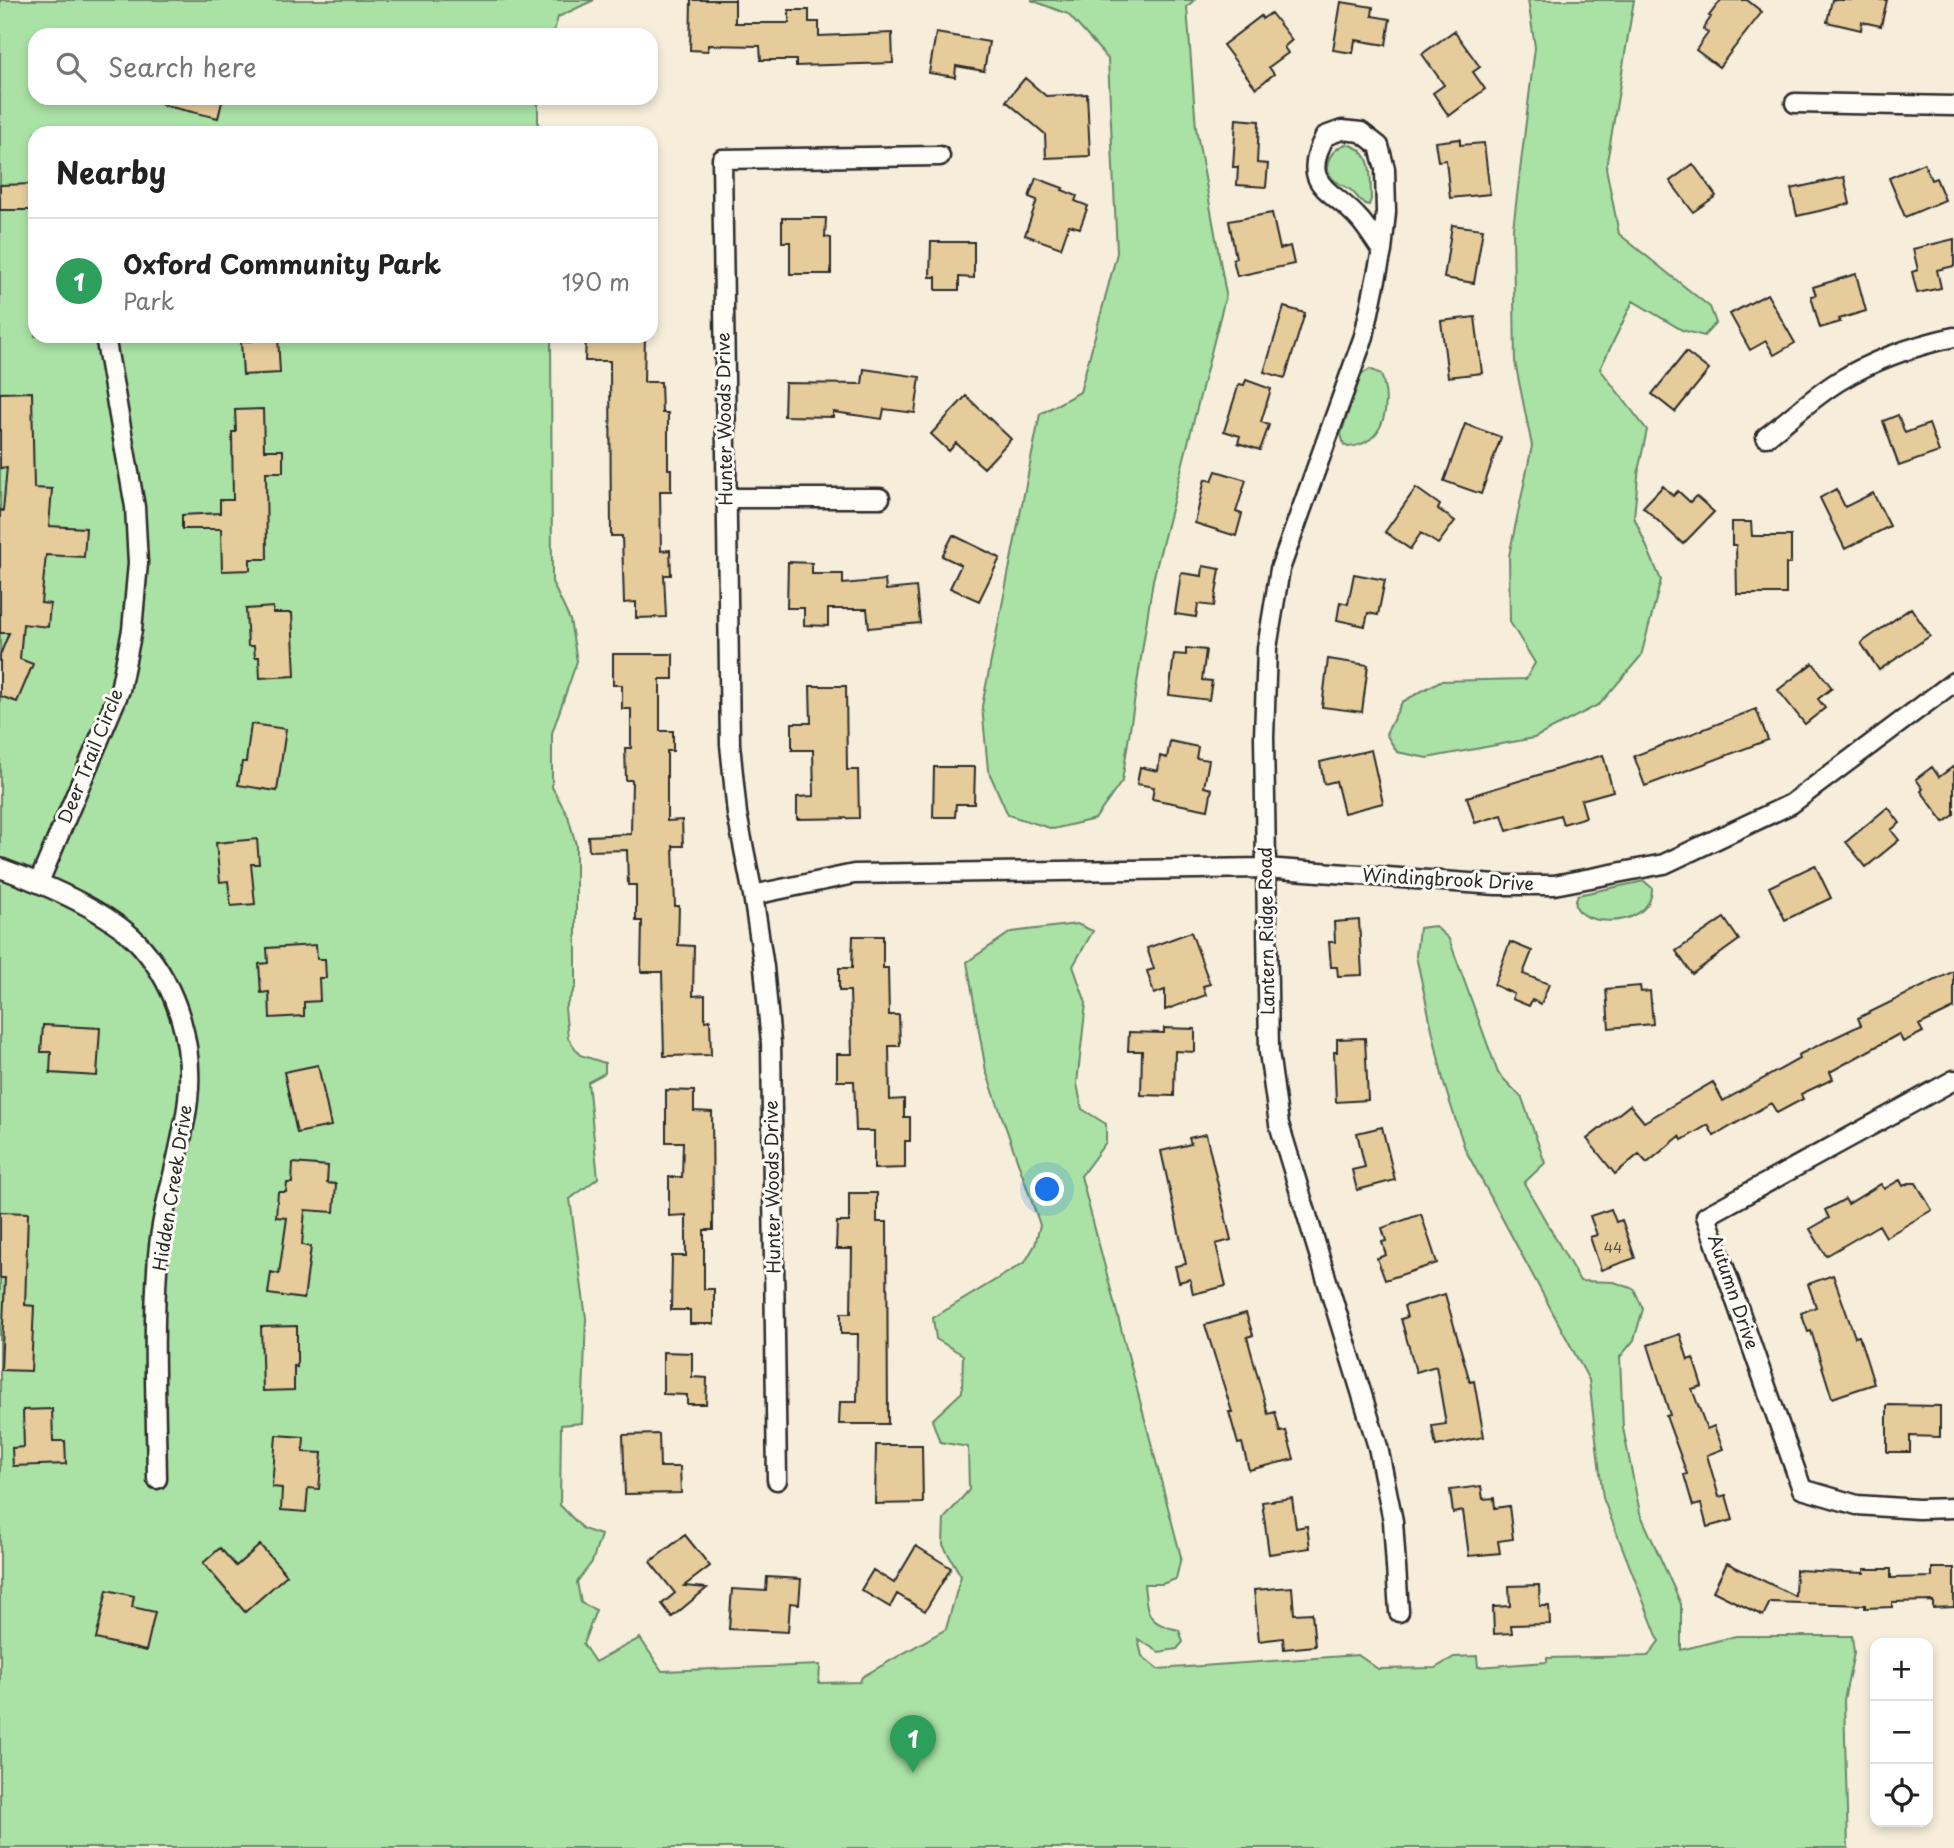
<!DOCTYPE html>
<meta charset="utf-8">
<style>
body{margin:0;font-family:"Playpen Sans",sans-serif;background:#f2f2f2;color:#222}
.controls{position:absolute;right:21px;bottom:21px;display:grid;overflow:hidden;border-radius:14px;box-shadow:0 4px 10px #0003}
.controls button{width:63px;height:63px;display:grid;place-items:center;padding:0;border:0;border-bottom:2px solid #e0e0e0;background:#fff;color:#222;font:35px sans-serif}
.you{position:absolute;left:1048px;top:1190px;width:24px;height:24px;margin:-18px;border:5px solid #fff;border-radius:50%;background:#1a73e8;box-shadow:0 0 0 10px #1a73e833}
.badge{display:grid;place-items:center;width:46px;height:46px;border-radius:50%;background:#2563eb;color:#fff;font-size:23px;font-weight:700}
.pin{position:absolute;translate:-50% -58px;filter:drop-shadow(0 2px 4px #0008)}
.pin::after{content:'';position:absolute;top:37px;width:24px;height:21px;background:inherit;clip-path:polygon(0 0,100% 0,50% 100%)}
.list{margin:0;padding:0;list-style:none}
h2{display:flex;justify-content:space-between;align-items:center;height:91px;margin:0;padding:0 28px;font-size:30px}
h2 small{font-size:23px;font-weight:400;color:#767676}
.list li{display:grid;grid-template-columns:46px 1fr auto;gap:21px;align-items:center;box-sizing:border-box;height:126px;padding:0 28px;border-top:2px solid #e0e0e0}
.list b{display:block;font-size:26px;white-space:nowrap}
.list p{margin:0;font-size:23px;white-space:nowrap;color:#767676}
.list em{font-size:23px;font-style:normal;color:#767676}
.icon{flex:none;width:38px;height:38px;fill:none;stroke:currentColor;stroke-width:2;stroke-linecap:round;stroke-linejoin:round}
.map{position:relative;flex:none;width:1954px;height:1848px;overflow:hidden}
.search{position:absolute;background:#fff;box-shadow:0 4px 10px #0003;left:28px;top:28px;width:630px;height:77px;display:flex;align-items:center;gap:18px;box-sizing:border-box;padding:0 24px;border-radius:21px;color:#767676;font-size:26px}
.panel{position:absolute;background:#fff;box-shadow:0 4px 10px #0003;left:28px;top:126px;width:630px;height:217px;border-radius:21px}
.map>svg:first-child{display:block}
.green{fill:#aae2a5;stroke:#6a8668;stroke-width:2}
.building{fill:#e6cc9b;stroke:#2b2b2b;stroke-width:2}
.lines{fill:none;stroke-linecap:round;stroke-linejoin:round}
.minor-casing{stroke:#2b2b2b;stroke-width:23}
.minor{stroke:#fdfcf7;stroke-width:18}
.labels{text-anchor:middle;stroke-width:6;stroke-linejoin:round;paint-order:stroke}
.number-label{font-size:14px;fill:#5a5347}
.street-label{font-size:18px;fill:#2b2b2b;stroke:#fdfcf7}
</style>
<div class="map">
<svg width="1954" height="1848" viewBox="0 0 1954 1848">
<rect width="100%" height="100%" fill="#f6eedb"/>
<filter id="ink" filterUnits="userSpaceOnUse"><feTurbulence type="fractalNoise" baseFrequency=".0143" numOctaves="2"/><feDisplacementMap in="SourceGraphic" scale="14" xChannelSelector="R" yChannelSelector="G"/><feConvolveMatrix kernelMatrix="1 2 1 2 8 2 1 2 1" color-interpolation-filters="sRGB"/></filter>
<g filter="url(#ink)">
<path class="green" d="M0 0H594L558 17 553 35H35V98H538V133H35V336H551L552 582 570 620 577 661 552 733V787L568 816 576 845V986L565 1008 568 1038 580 1055 605 1063V1073L588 1082 598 1178 570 1199 586 1318 582 1423 561 1425 560 1505 583 1529 601 1535 592 1562 577 1582 581 1603 596 1610 583 1644 595 1662 640 1638 662 1671 820 1665 819 1683 860 1682 862 1677 946 1629 961 1576 943 1545 944 1519 969 1490 968 1447 940 1442 932 1420 962 1392 963 1355 936 1339 933 1318 1025 1262 1035 1245 1040 1225 986 1071 967 962 1011 932 1077 924 1093 931 1073 966 1086 1003 1077 1084 1082 1109 1106 1124V1142L1081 1176 1181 1557 1176 1579 1162 1584H1144C1147 1614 1147 1624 1179 1630L1183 1642 1177 1649 1159 1652 1138 1639 1142 1656 1158 1669 1358 1655 1378 1669 1435 1668 1454 1657 1477 1656 1478 1667 1547 1662V1658L1648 1656 1659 1641 1603 1498 1589 1380 1465 1149 1444 1084 1416 956 1419 928 1435 926 1449 939 1498 1073 1522 1098 1545 1163 1524 1183 1580 1281 1614 1282 1634 1289 1643 1309 1634 1340 1620 1357 1623 1428 1640 1513 1681 1604V1650L1736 1636H1852L1854 1653 1844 1700 1848 1848H0Z
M1031 0H1194L1187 7 1196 128 1226 294 1153 580 1122 781 1095 819 1053 829 1008 815 988 770 982 706 1040 414 1080 392 1117 253 1108 59 1068 14Z
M1528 0H1634L1606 168 1619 234 1710 307 1716 323 1704 336 1682 330 1633 301 1600 369 1647 430 1639 467 1634 517 1661 580 1641 656 1600 704 1534 738 1427 758 1397 752 1386 734 1402 702 1440 681 1526 679 1535 663 1510 622 1509 556 1532 446 1515 362 1513 229 1535 47Z
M1346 144C1375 150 1370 176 1371 199L1369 205C1360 203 1358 197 1352 191 1346 186 1338 184 1333 179 1320 165 1332 149 1346 144Z
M1370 369 1381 374C1391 403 1387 444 1348 447L1344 445 1341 434 1361 375Z
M1644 881 1652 888C1652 935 1560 926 1578 895Z"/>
<path class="building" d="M691 0H735V23H789V10H809V22H819V36L892 33 893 63 796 66V60H761L760 46 708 45V51L690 50Z
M1721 0H1747L1762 12 1719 67 1696 50 1708 33 1703 29 1711 17 1709 16Z
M1832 0H1887L1881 26 1862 22 1861 30 1827 22Z
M1341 2 1373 7 1372 16 1390 19 1386 45 1355 40 1353 53 1333 50Z
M1271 13 1292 40 1284 47 1288 53 1269 67 1274 74 1256 88 1223 45 1261 16 1262 19Z
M1454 31 1480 67 1473 72 1485 89 1449 116 1433 93 1444 85 1422 54Z
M936 33 989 42 984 71 956 66 955 77 929 73Z
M1025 78 1046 96 1087 94 1090 156 1046 158 1045 134 1006 101Z
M162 98H223L218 118 162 105Z
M1236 119 1259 121 1257 163 1268 164 1266 187 1237 185 1238 167H1233Z
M1460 139V145L1484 143 1490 194 1450 198 1446 160 1438 161 1435 142Z
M1924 163 1931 180 1936 178 1945 200 1905 217 1889 178Z
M1693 164 1716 196 1693 212 1670 181Z
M1844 177 1850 204 1797 216 1791 189Z
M1036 178 1063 188 1062 190 1077 196 1075 201 1088 206 1080 228 1069 225 1061 248 1025 235 1037 200 1029 197Z
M35 184V210H0V185Z
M1272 213 1280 249 1290 246 1294 264 1237 276 1233 259 1236 258 1229 221Z
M782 218H826L825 237 831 238V274H790V242H782Z
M1452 225 1483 229 1474 283 1444 278Z
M1954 239V266L1937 270 1941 288 1917 293 1912 272 1918 270 1913 249Z
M931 242H974V278L959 277V290H936V277H930Z
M1856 274 1866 311 1839 319 1840 322 1820 328 1811 296 1816 295 1813 287Z
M1767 294 1795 343 1774 355 1766 341 1750 350 1730 314Z
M1284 307 1305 313 1285 378 1264 372Z
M1475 317 1482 373 1448 377 1441 321Z
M252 336H278L280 373 243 375 241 341H252Z
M586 336H645L644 382H661L662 413H668V469H671V491H660L661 551 670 550 671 575H664L666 617 636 618V602L624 603 622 536H611L610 361H585Z
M1686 352 1709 370 1675 412 1652 394Z
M864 369 920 377 915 413 884 409 882 419 833 412V417L784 416 785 383 862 384Z
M1246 380 1271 389 1261 422 1269 425 1260 450 1238 443 1240 436 1224 431 1239 384 1244 385Z
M32 392 34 488 52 489 49 526 86 528 84 557 46 555 41 603 50 604 48 627 23 624 20 659 33 664 17 702 0 696V655L9 633H0V510L3 511 7 467 0 468V393Z
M966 396 1011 439 984 468 956 443 949 451 931 434Z
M263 409 264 450H283V472H266L267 559H250V570L222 571 221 529H182V515L220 513V500H233L232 432H236L235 410Z
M1898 415 1905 433 1929 424 1939 452 1899 466 1883 421Z
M1465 424 1501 437 1481 494 1444 481Z
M1216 471 1246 480 1236 512 1242 514 1236 536 1195 523 1205 479 1212 481Z
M1663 486 1673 496 1678 491 1690 502 1696 496 1714 512 1683 544 1643 507Z
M1416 488 1440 505 1438 509 1455 521 1438 544 1421 533 1410 549 1385 532Z
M1836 489 1845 507 1873 493 1890 526 1845 549 1820 498Z
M1732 522H1751L1752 536H1791V564H1786V594H1737L1736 545H1732Z
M953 535 1000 558 979 601 950 588 961 565 942 556Z
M788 562 812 563V574H843V584L885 580 886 590 916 587 920 623 869 628 867 609H828V626L804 625V608H787Z
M1203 566 1220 569 1214 606 1198 604 1196 617 1175 614 1181 573 1202 576Z
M1354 574 1385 580 1378 615 1368 613 1365 626 1337 620 1340 602 1348 604Z
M273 607V613H292L295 676 260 678 259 657H255L254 646H248L246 609Z
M1911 608 1930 636 1879 670 1861 643Z
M1186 648 1206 650 1202 680 1212 681 1209 700 1169 695 1174 654 1186 655Z
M613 654H673V679H660V731H673V751H667V821L682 820 683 846H673L675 906H679L678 945 694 946 693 996 705 995V1021L710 1020 711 1055 664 1056 662 972H641L642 921H636V885H628L627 850 589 851 588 836 631 834 632 780H626L625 748H631V709H622V685H613Z
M1328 659 1368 665 1362 712 1322 707Z
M1813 663 1832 688 1818 699 1825 708 1805 724 1778 690Z
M810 686H846L847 770H858L859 818 797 819V797L814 796 813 750H792V723H811Z
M1756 709 1768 740 1645 786 1634 756Z
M251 724 286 729 277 791 238 785 242 762H246Z
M1170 741 1198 747 1196 758 1209 760 1204 787 1212 789 1208 810 1152 799 1154 787 1137 784 1140 767 1158 771 1160 756 1167 758Z
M1371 750 1383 803 1344 813 1336 781 1324 784 1320 762Z
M1603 755 1613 791 1581 800 1586 817 1563 824 1560 815 1507 831 1502 815 1475 823 1467 797Z
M1954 766V815L1944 822 1921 791 1923 789 1916 779 1932 767 1939 777Z
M934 767H975L974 804H956L955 817H933Z
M1888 807 1900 823 1891 830 1899 840 1866 867 1846 842Z
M257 839 259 864H251L255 904 231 906 228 881 220 882 216 843Z
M1815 865 1831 898 1785 920 1769 887Z
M1724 918 1739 940 1692 974 1676 951Z
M1359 920 1362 975 1338 976 1337 967H1331L1329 942H1335L1334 922Z
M1191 932 1210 984 1203 986 1206 995 1165 1010V990L1154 994 1147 971 1154 969 1147 948Z
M853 936H883V968H888L889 1015H899L900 1046H889L890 1100 904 1099V1117H910V1141H905V1168L874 1169V1131H856L854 1081H837V1054H852L850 991H839V968H852Z
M1510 942 1532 951 1523 974 1549 984 1541 1004 1532 1000 1529 1006 1512 999 1514 994 1494 985Z
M316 945 317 959H325L326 978H319L320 1001 304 1002V1016L270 1018 269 992 261 993 259 964 268 963 267 948Z
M1954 971V1008L1919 1025 1923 1032 1903 1042 1899 1034 1830 1072 1833 1079 1801 1094 1803 1099 1777 1113 1771 1103 1714 1136 1708 1125 1682 1140 1680 1136 1647 1163 1639 1154 1615 1174 1587 1139 1630 1105 1644 1122 1713 1082 1723 1101 1799 1059 1798 1055 1861 1025 1858 1018Z
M1640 986 1641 992 1650 991 1653 1024 1609 1028 1606 989Z
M43 1025 100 1028 97 1076 50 1073 51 1052H41Z
M1164 1028 1195 1029V1052L1175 1051 1174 1096 1141 1095 1142 1051H1128L1129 1032 1164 1033Z
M1365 1038 1368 1100 1336 1102 1334 1052H1337V1039Z
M318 1065 331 1126 297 1133 284 1072Z
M666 1090 694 1091V1111L712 1112 713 1230H704V1289H714V1324H690V1310H671L672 1256H686V1215L669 1216V1177H682L683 1142H666Z
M1382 1127 1395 1180 1357 1190 1352 1170 1365 1167 1357 1133Z
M1206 1134 1231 1240 1216 1244 1226 1286 1193 1294 1190 1279 1179 1282 1175 1266 1186 1264 1161 1151 1191 1144 1189 1138Z
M293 1163 328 1166 327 1183 336 1184 334 1212 305 1210 302 1245 311 1247 304 1299 268 1294 271 1272 279 1274 287 1218 276 1217 278 1192H286L287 1183H292Z
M1900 1180 1903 1186 1909 1183H1916L1932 1210 1886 1237 1879 1225 1826 1256 1810 1229 1829 1218 1825 1210 1845 1199 1848 1204 1881 1184 1884 1189Z
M849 1193H877V1222H887L888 1424H839L840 1402H857L858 1334H841V1313H851L852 1249H836L837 1222H849Z
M1611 1209 1616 1222 1622 1220 1635 1258 1601 1270 1590 1237 1597 1235 1590 1216Z
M0 1212 28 1213 25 1305 34 1306 31 1371 1 1370 5 1278H0Z
M1421 1214 1437 1263 1385 1280 1377 1258 1386 1255 1382 1242 1386 1241 1382 1228Z
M1833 1275 1855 1337 1859 1336 1874 1384 1832 1398 1811 1331 1808 1332 1801 1313 1816 1307 1808 1284Z
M1445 1294 1470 1382 1474 1381 1484 1437 1436 1446 1432 1426 1446 1424 1436 1366 1416 1372 1401 1319 1407 1317 1404 1306Z
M1246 1313 1253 1335 1247 1337 1268 1414 1275 1412 1280 1432 1286 1431 1294 1459 1249 1470 1242 1443 1238 1444 1229 1412H1232L1205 1325Z
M297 1326V1367L294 1366V1390L263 1391 261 1327Z
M1680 1334 1688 1360 1693 1358 1702 1386 1692 1389 1707 1429 1714 1426 1723 1449 1707 1455 1719 1497 1726 1495 1733 1520 1707 1527 1701 1504 1693 1506 1684 1475 1687 1474 1666 1416 1670 1415 1648 1345Z
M663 1352 692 1353V1377L707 1378 706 1404H687V1395L663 1394Z
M1887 1405 1940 1406V1437L1910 1436V1452H1887Z
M52 1409 53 1441H65L66 1464 13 1466 12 1448 24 1447 23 1410Z
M659 1434 660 1467H680L681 1493 625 1494 623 1435Z
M276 1435 304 1437 303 1452 322 1453 319 1489 308 1488 306 1512 281 1510 282 1488 272 1487Z
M876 1445H922L923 1503 875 1504Z
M1481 1486 1483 1499 1494 1498 1495 1508 1509 1506 1513 1539 1498 1541 1500 1553 1469 1556 1463 1511 1453 1513 1450 1490Z
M1292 1498 1296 1528 1307 1526 1310 1548 1269 1554 1262 1502Z
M685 1535 710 1566 684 1586 707 1588 672 1617 662 1604 675 1593 650 1562Z
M260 1545 287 1575 245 1612 203 1563 220 1548 236 1566Z
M916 1546 951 1568 925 1611 897 1594 890 1607 861 1590 873 1570 894 1583Z
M1727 1563 1795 1596 1796 1570 1864 1573V1569H1891V1578L1932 1577V1568H1954V1607L1933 1608V1601L1892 1602V1607L1865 1608V1605L1770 1602 1763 1616 1713 1591Z
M767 1577 801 1579 799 1604 790 1603 788 1632 729 1629 732 1589 766 1591Z
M1539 1585 1540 1606H1549L1550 1624 1511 1625 1512 1633 1494 1634 1493 1607 1510 1606 1509 1586Z
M1292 1587 1294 1614 1312 1613 1315 1646 1284 1649 1283 1638 1259 1641 1254 1590Z
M107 1590 134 1596 132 1607 155 1612 146 1651 96 1639Z"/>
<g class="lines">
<defs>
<path id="minor" d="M1795 103 1954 106
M1382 251C1375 241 1368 229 1360 220 1333 188 1298 188 1325 136L1342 130 1361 132 1379 146 1385 169 1386 212 1382 251 1364 336 1280 569 1267 648 1264 737 1269 1052 1279 1124 1378 1447 1393 1521 1399 1612
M1766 437C1790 419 1813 397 1839 381 1875 359 1913 346 1954 337
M726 498H880
M0 868C44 884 111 911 142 947 178 989 194 1046 188 1100 182 1153 162 1204 158 1256 152 1330 156 1405 157 1479
M39 882 120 690 132 630 138 563 135 507 105 336
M753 895 854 874 1265 868 1496 885H1554L1664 864 1791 804 1954 682
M1954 1080 1706 1216 1802 1489 1857 1505 1918 1509 1954 1508
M777 1480 771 1043 764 967 753 895 737 814 730 744 722 159 940 156"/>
</defs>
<use href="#minor" class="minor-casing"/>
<use href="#minor" class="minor"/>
</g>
</g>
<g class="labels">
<g class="number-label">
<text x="1613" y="1253">44</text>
</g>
<g class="street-label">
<text transform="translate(725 419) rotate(-91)" y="6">Hunter Woods Drive</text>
<text transform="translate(91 756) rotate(-68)" y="6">Deer Trail Circle</text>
<text transform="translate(1448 880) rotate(3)" y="6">Windingbrook Drive</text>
<text transform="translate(1267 931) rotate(-91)" y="6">Lantern Ridge Road</text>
<text transform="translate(773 1187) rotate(-91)" y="6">Hunter Woods Drive</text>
<text transform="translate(173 1188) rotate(-81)" y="6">Hidden Creek Drive</text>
<text transform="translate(1733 1292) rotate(71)" y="6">Autumn Drive</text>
</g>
</g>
</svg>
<div class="controls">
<button>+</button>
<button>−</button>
<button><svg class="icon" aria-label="locate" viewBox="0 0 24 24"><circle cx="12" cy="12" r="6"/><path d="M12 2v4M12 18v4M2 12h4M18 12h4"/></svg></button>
</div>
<div class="you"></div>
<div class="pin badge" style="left:913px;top:1773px;background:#2e9e5b">1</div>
<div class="search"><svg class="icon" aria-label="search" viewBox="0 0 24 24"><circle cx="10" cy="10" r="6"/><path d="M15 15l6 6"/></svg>Search here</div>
<section class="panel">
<h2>Nearby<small></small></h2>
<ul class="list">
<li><span class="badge" style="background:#2e9e5b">1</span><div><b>Oxford Community Park</b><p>Park</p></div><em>190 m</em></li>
</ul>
</section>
</div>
